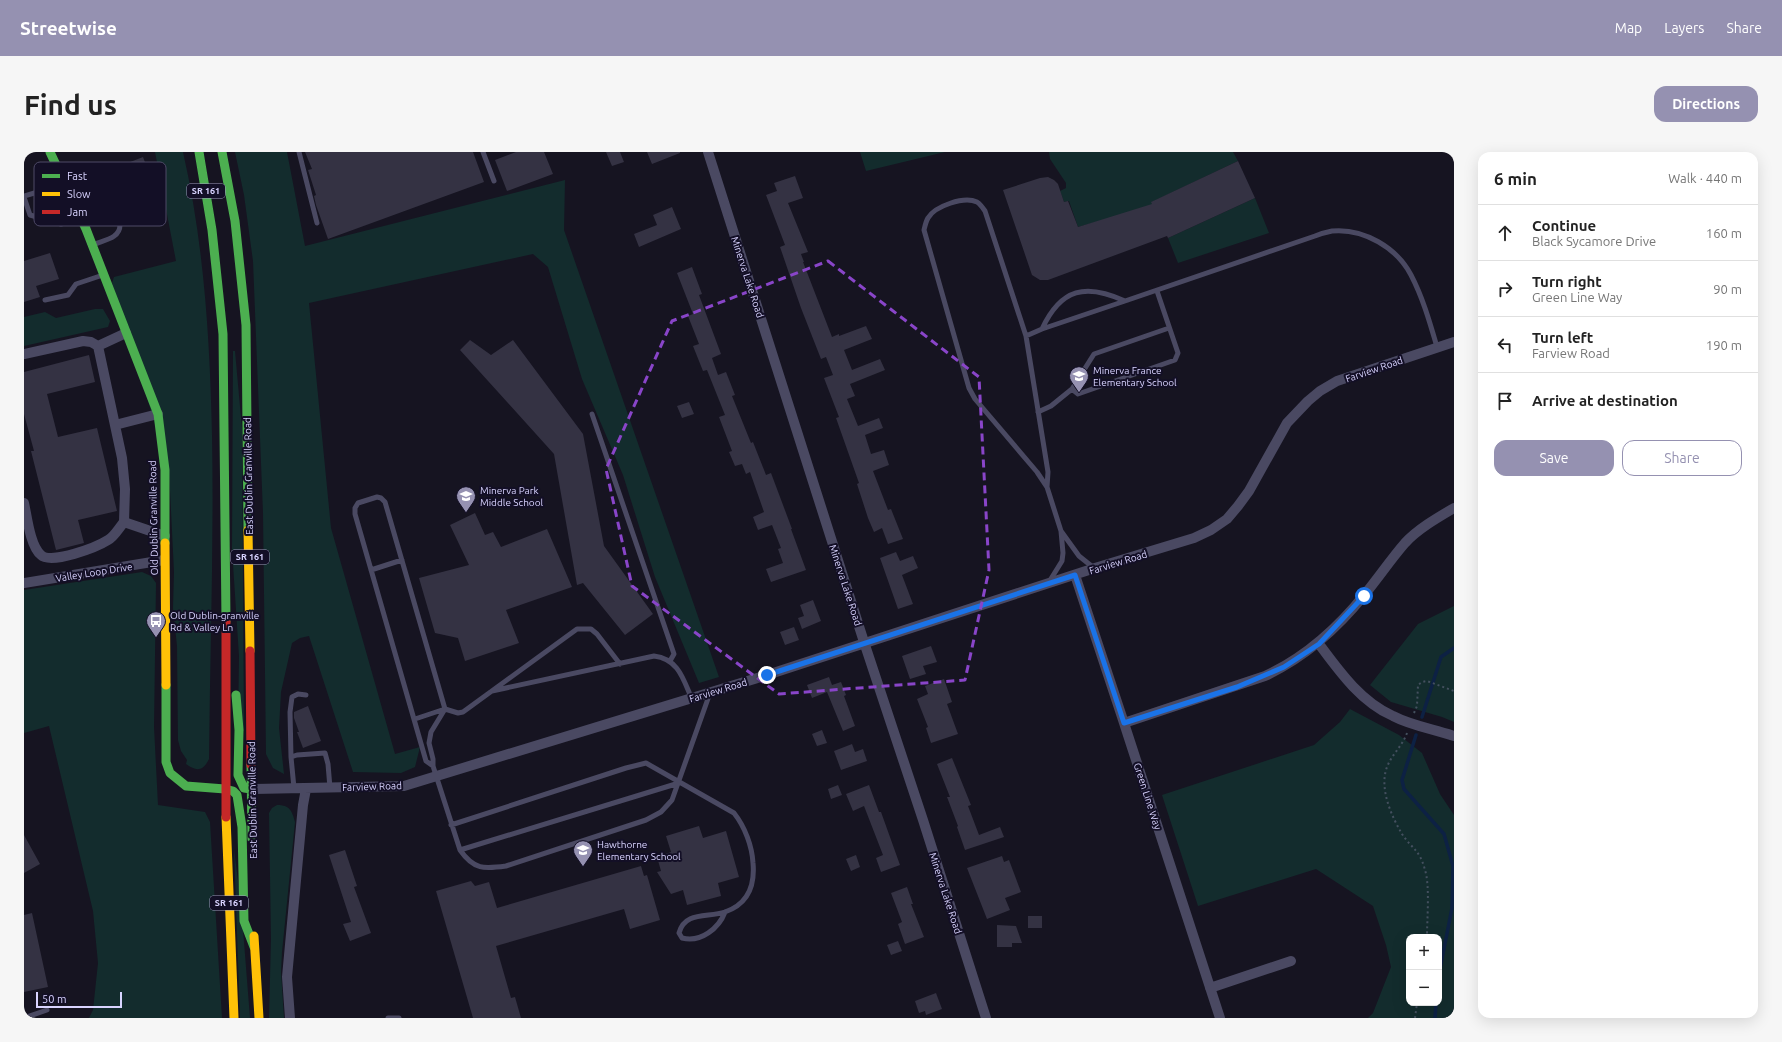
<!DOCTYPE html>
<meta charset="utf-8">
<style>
body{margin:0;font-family:Ubuntu,sans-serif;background:#f6f6f6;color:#222}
.controls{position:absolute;right:12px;bottom:12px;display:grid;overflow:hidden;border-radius:8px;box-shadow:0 4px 16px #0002}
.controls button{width:36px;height:36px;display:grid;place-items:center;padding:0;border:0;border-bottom:1px solid #e0e0e0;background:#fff;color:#222;font:20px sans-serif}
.scale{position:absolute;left:12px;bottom:10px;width:86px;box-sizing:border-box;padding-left:4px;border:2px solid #d9d4ff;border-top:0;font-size:11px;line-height:14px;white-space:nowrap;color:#d9d4ff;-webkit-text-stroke:3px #130f26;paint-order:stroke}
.stop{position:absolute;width:12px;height:12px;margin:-9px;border:3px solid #1a73e8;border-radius:50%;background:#fff}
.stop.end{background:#1a73e8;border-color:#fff;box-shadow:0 1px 4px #0008}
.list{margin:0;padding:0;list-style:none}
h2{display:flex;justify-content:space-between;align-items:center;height:52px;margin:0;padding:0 16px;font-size:17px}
h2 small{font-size:13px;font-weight:400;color:#767676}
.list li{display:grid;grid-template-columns:26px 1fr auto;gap:12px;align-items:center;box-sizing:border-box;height:56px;padding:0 16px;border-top:1px solid #e0e0e0}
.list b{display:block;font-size:15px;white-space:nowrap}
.list p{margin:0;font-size:13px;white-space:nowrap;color:#767676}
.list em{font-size:13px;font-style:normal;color:#767676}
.actions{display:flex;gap:8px;padding:12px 16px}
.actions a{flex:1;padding:9px 0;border:1px solid #9591b1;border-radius:12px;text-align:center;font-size:14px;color:#9591b1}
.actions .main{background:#9591b1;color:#fff}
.icon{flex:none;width:22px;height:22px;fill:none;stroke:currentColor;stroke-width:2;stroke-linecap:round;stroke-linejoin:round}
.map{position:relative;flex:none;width:1430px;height:866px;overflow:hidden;border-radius:12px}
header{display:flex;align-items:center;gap:24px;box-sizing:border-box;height:56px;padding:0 20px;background:#9591b1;color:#fff}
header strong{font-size:19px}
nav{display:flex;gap:22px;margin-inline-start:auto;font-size:14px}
.intro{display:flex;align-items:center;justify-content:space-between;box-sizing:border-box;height:96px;padding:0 24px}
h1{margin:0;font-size:28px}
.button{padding:10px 18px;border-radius:12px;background:#9591b1;color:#fff;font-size:14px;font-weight:700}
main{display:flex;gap:24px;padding:0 24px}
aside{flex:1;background:#fff;border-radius:12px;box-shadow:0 4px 16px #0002}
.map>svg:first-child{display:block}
.green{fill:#132c2d;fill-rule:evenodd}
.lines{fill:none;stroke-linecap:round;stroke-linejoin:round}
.stream{stroke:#0d2144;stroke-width:3.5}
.building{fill:#343243}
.path{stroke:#44505f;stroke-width:2;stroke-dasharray:2 3;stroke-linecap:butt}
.lane{stroke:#4a4962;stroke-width:5}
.street{stroke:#4a4962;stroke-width:10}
.fast{stroke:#4caf50;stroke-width:9}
.slow{stroke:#ffc107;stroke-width:9}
.jam{stroke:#c62828;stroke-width:9}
.route{stroke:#1a73e8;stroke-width:5}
.marked{fill:none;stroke:#8945c9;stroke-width:3;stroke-dasharray:8 5;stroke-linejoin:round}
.labels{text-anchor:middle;stroke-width:4;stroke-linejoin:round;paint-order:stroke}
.shield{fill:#130f26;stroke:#9e99be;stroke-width:1}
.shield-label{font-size:9px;font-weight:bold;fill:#d9d4ff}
.street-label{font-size:10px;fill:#d9d4ff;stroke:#130f26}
.poi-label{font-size:10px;fill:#d9d4ff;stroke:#130f26;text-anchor:start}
.key{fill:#130f26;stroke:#4e4a67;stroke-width:1}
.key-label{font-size:11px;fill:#d9d4ff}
</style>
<header>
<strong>Streetwise</strong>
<nav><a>Map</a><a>Layers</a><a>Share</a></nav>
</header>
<div class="intro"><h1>Find us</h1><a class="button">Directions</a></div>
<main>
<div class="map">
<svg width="1430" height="866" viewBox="0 0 1430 866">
<rect width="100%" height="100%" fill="#161421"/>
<path class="green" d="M131 0H159C180 92 186 188 188 283 190 391 186 499 185 607 179 619 173 620 162 612L163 608 157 599 154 588 153 494 149 456 150 420 145 318 88 131 90 125 152 109Z
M211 0H263L281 94 541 28 540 78 695 525 675 531 631 425 599 323 558 227 524 115 509 102 285 151 307 376 371 602 396 595 391 615 377 621 329 620 285 484 276 486 268 491 257 540 255 576 260 622 249 616 242 602 239 361 229 109 220 43Z
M836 0H921L842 19Z
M1025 0H1209L1214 9 1128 50 1129 54 1054 75 1045 49 1040 50 1036 39 1042 36V31L1026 7Z
M1231 46 1245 81 1154 111 1144 86Z
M71 157H79L86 169 84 175 0 194V165L21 160 32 166Z
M209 199H211L218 277 220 579H214L215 504 208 397Z
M118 420 127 424 132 431 130 575 134 653 181 660 186 670 198 866H65L69 858 74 811 69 759 25 574 0 581V438Z
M1430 454V570L1418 565 1367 550 1346 533 1394 472Z
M1326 557 1375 583 1398 601 1416 642 1430 663V866H1344L1349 861 1367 815 1362 793 1349 754 1292 717 1174 754 1138 643 1290 593 1316 570ZM1385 785H1415V851H1385Z
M253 653C266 653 268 659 271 670L258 800 257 820 260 866H245L247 787 245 661 248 656Z
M210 697 217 752 226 866H216Z"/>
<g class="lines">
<path class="stream" d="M1398 565 1417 505 1430 496
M1392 583 1378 628 1380 637 1420 682 1429 714 1428 756 1415 822
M1411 866 1412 851"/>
</g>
<path class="building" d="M281 0H449L460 30 304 87 292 53 290 44 292 43 284 18 288 17Z
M492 0H520L529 22 483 39 471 8Z
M582 0H596L600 10 588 14Z
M623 0H656V1L628 12Z
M119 5 141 63 118 72 96 14Z
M1214 9 1231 46 1144 86 1143 84 1024 128H1016L1008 123 979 38 1016 26 1024 25 1030 28 1034 32 1040 50 1044 49 1054 75 1128 52 1127 50Z
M771 24 779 46 764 51 784 100 777 102 780 110H779L808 185 815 182V184L842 174 848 187 820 198 828 218 856 207 861 218 826 232 831 244 823 247 834 274 855 266 859 276 841 283 847 302 860 298 865 313 849 319 864 358 867 357 879 387 864 392 858 376 850 380 844 366 833 332 835 331 812 266 815 265 800 226 809 223 802 205 797 207 777 156 756 95 761 93 742 43 753 39 750 31Z
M648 55 657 77 615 95 610 82 633 73 629 63Z
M26 101 35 127 12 134 16 145 0 150V109Z
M668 115 678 142 675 143 697 202 688 206 694 223 702 220 711 243 708 244 727 291 729 290 742 323 747 321 768 377H767L782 418 747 430 742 417 759 411 754 397 757 396 748 373 734 378 729 365 740 360 726 320 722 322 718 312 711 314 705 300 708 299 695 265 701 263 683 218 679 219 669 194 675 192 664 164 669 162 653 121Z
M446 188 467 203 489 188 559 282 580 394 629 462 601 483 559 431 553 433 530 302 436 198Z
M65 203 71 230 23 242 34 285 73 276 93 359 54 368 60 391 32 398 7 299H10L0 262V220Z
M665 250 670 262 658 266 653 254Z
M451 361 461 383 469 380 477 395 523 377 548 435 482 458 495 491 441 509 434 486 411 481 395 426 445 413 426 373Z
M872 400 876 409 889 404 894 416 878 423 889 452 874 457 856 406Z
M789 448 797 469 778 477 774 466 780 464 776 453Z
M770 475 775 488 761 493 756 480Z
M907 494 913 510 899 514 902 522 886 527 878 504Z
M805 525 808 533 817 530 822 543 820 544 831 574 819 579 803 540 788 546 783 533Z
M920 527 928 550 923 552 934 582 907 591 902 576 904 575 893 547 904 542 901 534Z
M284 554 297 589 279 596 273 580H275L270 566V560Z
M798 578 803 591 793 594 788 582Z
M828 592 831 600 839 597 843 609 817 618 810 599Z
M928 606 947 653 944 654 955 683 976 675 980 685 941 698 933 675 934 674 923 645H926L913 612Z
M814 633 818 643 807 647 804 637Z
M845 633 855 660H857L876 713 857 720 852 706 859 703 840 654 829 659 822 642Z
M675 674 679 686 702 679 715 725 694 731 697 744 663 753 659 738 647 742 633 720 637 719 633 705 647 700 642 684Z
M0 683 16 712 0 721Z
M321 698 333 734 330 735 347 781 326 789 319 772 327 770 305 703Z
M832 703 836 715 827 719 822 707Z
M978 704 980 710 985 708 997 740 981 746 986 758 963 767 943 716Z
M617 714 620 724 623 723 636 768 606 777 600 757 472 794 487 846 491 845 497 866H449L412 739 447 729 451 734 465 730 473 756Z
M883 735 889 752H887L900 785 881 792 874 772 878 770 867 741Z
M8 761 24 835 0 840V763Z
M1004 764H1018V776H1004Z
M973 773 992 774 998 791H988V795H973Z
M874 789 878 799 867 803 863 793Z
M912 841 918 857 902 863 901 859 895 861 891 849Z"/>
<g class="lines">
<path class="path" d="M1390 561 1393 554 1394 533 1398 530 1403 529 1430 539
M1383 581C1378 595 1366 604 1362 618 1356 639 1368 665 1378 682 1388 697 1396 698 1401 718 1406 733 1403 768 1403 785
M1391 866 1393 851"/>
<path class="lane" d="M275 0 293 71
M459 0 470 29
M0 44 17 39 30 70
M0 45 6 63 37 72 56 67
M71 92C81 88 96 86 96 73L80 31
M1133 139 1154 201 1151 208 1054 242 1048 237 1070 202 1145 176
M21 148 44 143 52 132 79 123
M1018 177 1101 149
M1002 184 1018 177C1037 136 1062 131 1101 149L1291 84C1296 82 1303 80 1308 79 1340 76 1373 96 1387 123 1399 146 1406 171 1413 195
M1014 260 1027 254 1048 237
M568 262 650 502 646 509
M1023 335 1024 320 1002 184 961 59C959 56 956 52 953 50 940 44 911 54 904 66 902 69 901 74 900 78L945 236 951 247 1013 320 1023 335 1037 379 1039 401 1038 409 1025 430
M1037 379 1055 404 1070 416
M347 418 378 408
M468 539 630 504C654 507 659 526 667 545
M421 557 407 580 405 591 409 607V614L436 698C450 718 460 717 482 714L622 668 637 660 648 648 686 541
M391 567 421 557
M267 605 266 560 268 545 274 542 282 543
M409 614 402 609 331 362V356L334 351 353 345 357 346 361 350 421 557 434 561 439 560 553 477H567L573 482 596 512
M270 636 267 605 273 603 301 601 304 612 306 636
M427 673 602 616 622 611 710 661C721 675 728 694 729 711 731 733 724 752 701 760 684 766 661 759 655 781L658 786C677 791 695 776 701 760
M436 698 655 631
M0 866 23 858
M364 866H375"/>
<path class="street" d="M684 0 840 490 899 668 962 866
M74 194 102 181
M0 202 59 189 67 190 74 194
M91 273 134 262
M0 351C3 364 6 394 17 403 27 413 73 395 84 388 90 385 95 376 100 370L101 337 98 306 74 194
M100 370 141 384
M1051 423 1100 571 1196 866
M0 431 140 408
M1295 492C1315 519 1337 550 1369 564 1388 574 1410 577 1430 584
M1100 571 1241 524C1282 505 1313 477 1341 442 1355 425 1367 407 1381 391 1394 377 1413 366 1430 356
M227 637 380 634 743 523 1071 416 1170 386 1187 378 1203 367 1214 354 1225 339 1263 271 1284 249 1296 239 1313 229 1430 190
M1186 836 1267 809
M266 866 263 825 279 653 282 637"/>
<path class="fast" d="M26 0 62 77 134 262 141 318V391
M175 0 188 78 199 182 202 469
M198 0 211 69 222 173 224 378
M142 533V610L146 621 162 634 201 637 209 639 213 643 218 675 220 769 230 795
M212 543 215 578 214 623 220 636 227 637
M227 613 228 687"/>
<path class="slow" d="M224 378 226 499
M141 391 142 533
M202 665 210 866
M230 784 235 866"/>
<path class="jam" d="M202 469V665
M226 499 227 613"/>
</g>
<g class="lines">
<path class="route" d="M743 523 1051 423 1100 571 1213 535 1260 515 1295 492 1340 444"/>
</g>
<path class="marked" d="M804 109 955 225 965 418 941 528 755 542 608 434 582 317 648 169Z"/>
<defs>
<symbol id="school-pin" viewBox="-11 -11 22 30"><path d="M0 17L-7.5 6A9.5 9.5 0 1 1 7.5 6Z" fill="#9591b1" stroke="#130f26"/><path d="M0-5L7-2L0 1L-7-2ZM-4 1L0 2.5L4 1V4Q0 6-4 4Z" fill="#fff"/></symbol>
<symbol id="bus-pin" viewBox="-11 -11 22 30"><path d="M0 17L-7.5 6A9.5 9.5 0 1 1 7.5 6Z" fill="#9591b1" stroke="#130f26"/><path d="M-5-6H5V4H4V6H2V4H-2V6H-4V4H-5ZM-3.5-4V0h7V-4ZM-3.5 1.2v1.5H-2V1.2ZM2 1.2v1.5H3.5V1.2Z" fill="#fff"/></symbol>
</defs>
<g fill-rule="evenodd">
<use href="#school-pin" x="1044" y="213" width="22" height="30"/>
<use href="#school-pin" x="431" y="333" width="22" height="30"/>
<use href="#bus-pin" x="121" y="458" width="22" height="30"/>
<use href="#school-pin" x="548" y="687" width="22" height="30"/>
</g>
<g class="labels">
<g class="shield">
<rect x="163" y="32" width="38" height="14" rx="3"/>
<rect x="207" y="398" width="38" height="14" rx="3"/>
<rect x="186" y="744" width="38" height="14" rx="3"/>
</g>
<g class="shield-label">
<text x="182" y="42">SR 161</text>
<text x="226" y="408">SR 161</text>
<text x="205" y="754">SR 161</text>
</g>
<g class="street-label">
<text transform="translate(724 125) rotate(72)" y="4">Minerva Lake Road</text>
<text transform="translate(1350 217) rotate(-19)" y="4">Farview Road</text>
<text transform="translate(224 324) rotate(-91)" y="4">East Dublin Granville Road</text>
<text transform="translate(129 366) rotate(-91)" y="4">Old Dublin Granville Road</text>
<text transform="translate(1094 410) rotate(-17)" y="4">Farview Road</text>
<text transform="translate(70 420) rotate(-9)" y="4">Valley Loop Drive</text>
<text transform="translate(822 433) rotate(72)" y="4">Minerva Lake Road</text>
<text transform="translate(694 538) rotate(-17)" y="4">Farview Road</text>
<text transform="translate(348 634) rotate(-2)" y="4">Farview Road</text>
<text transform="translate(1124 644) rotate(72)" y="4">Green Line Way</text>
<text transform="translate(228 648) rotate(-91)" y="4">East Dublin Granville Road</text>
<text transform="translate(922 741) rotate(72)" y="4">Minerva Lake Road</text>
</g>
<g class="poi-label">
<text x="1069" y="222">Minerva France<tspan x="1069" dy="12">Elementary School</tspan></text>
<text x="456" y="342">Minerva Park<tspan x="456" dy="12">Middle School</tspan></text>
<text x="146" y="467">Old Dublin-granville<tspan x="146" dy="12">Rd &amp; Valley Ln</tspan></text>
<text x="573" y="696">Hawthorne<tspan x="573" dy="12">Elementary School</tspan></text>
</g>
</g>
<rect x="10" y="10" width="132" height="64" rx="6" class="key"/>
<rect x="18" y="22" width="18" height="4" fill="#4caf50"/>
<rect x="18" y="40" width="18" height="4" fill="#ffc107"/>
<rect x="18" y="58" width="18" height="4" fill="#c62828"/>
<g class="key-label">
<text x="43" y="28">Fast</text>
<text x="43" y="46">Slow</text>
<text x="43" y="64">Jam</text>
</g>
</svg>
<div class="controls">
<button>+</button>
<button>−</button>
</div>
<div class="scale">50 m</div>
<div class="stop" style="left:1340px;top:444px"></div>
<div class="stop end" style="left:743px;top:523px"></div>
</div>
<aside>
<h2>6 min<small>Walk · 440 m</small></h2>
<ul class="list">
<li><svg class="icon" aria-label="ahead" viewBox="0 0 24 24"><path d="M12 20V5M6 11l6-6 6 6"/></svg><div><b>Continue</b><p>Black Sycamore Drive</p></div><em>160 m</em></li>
<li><svg class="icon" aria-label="right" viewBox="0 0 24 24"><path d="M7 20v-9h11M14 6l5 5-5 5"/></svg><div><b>Turn right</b><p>Green Line Way</p></div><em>90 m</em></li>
<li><svg class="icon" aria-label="left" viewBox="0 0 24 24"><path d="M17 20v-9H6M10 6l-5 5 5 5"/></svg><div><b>Turn left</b><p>Farview Road</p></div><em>190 m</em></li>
<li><svg class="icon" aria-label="arrive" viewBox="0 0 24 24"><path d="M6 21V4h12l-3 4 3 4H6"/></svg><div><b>Arrive at destination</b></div></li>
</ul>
<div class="actions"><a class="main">Save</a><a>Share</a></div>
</aside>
</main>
